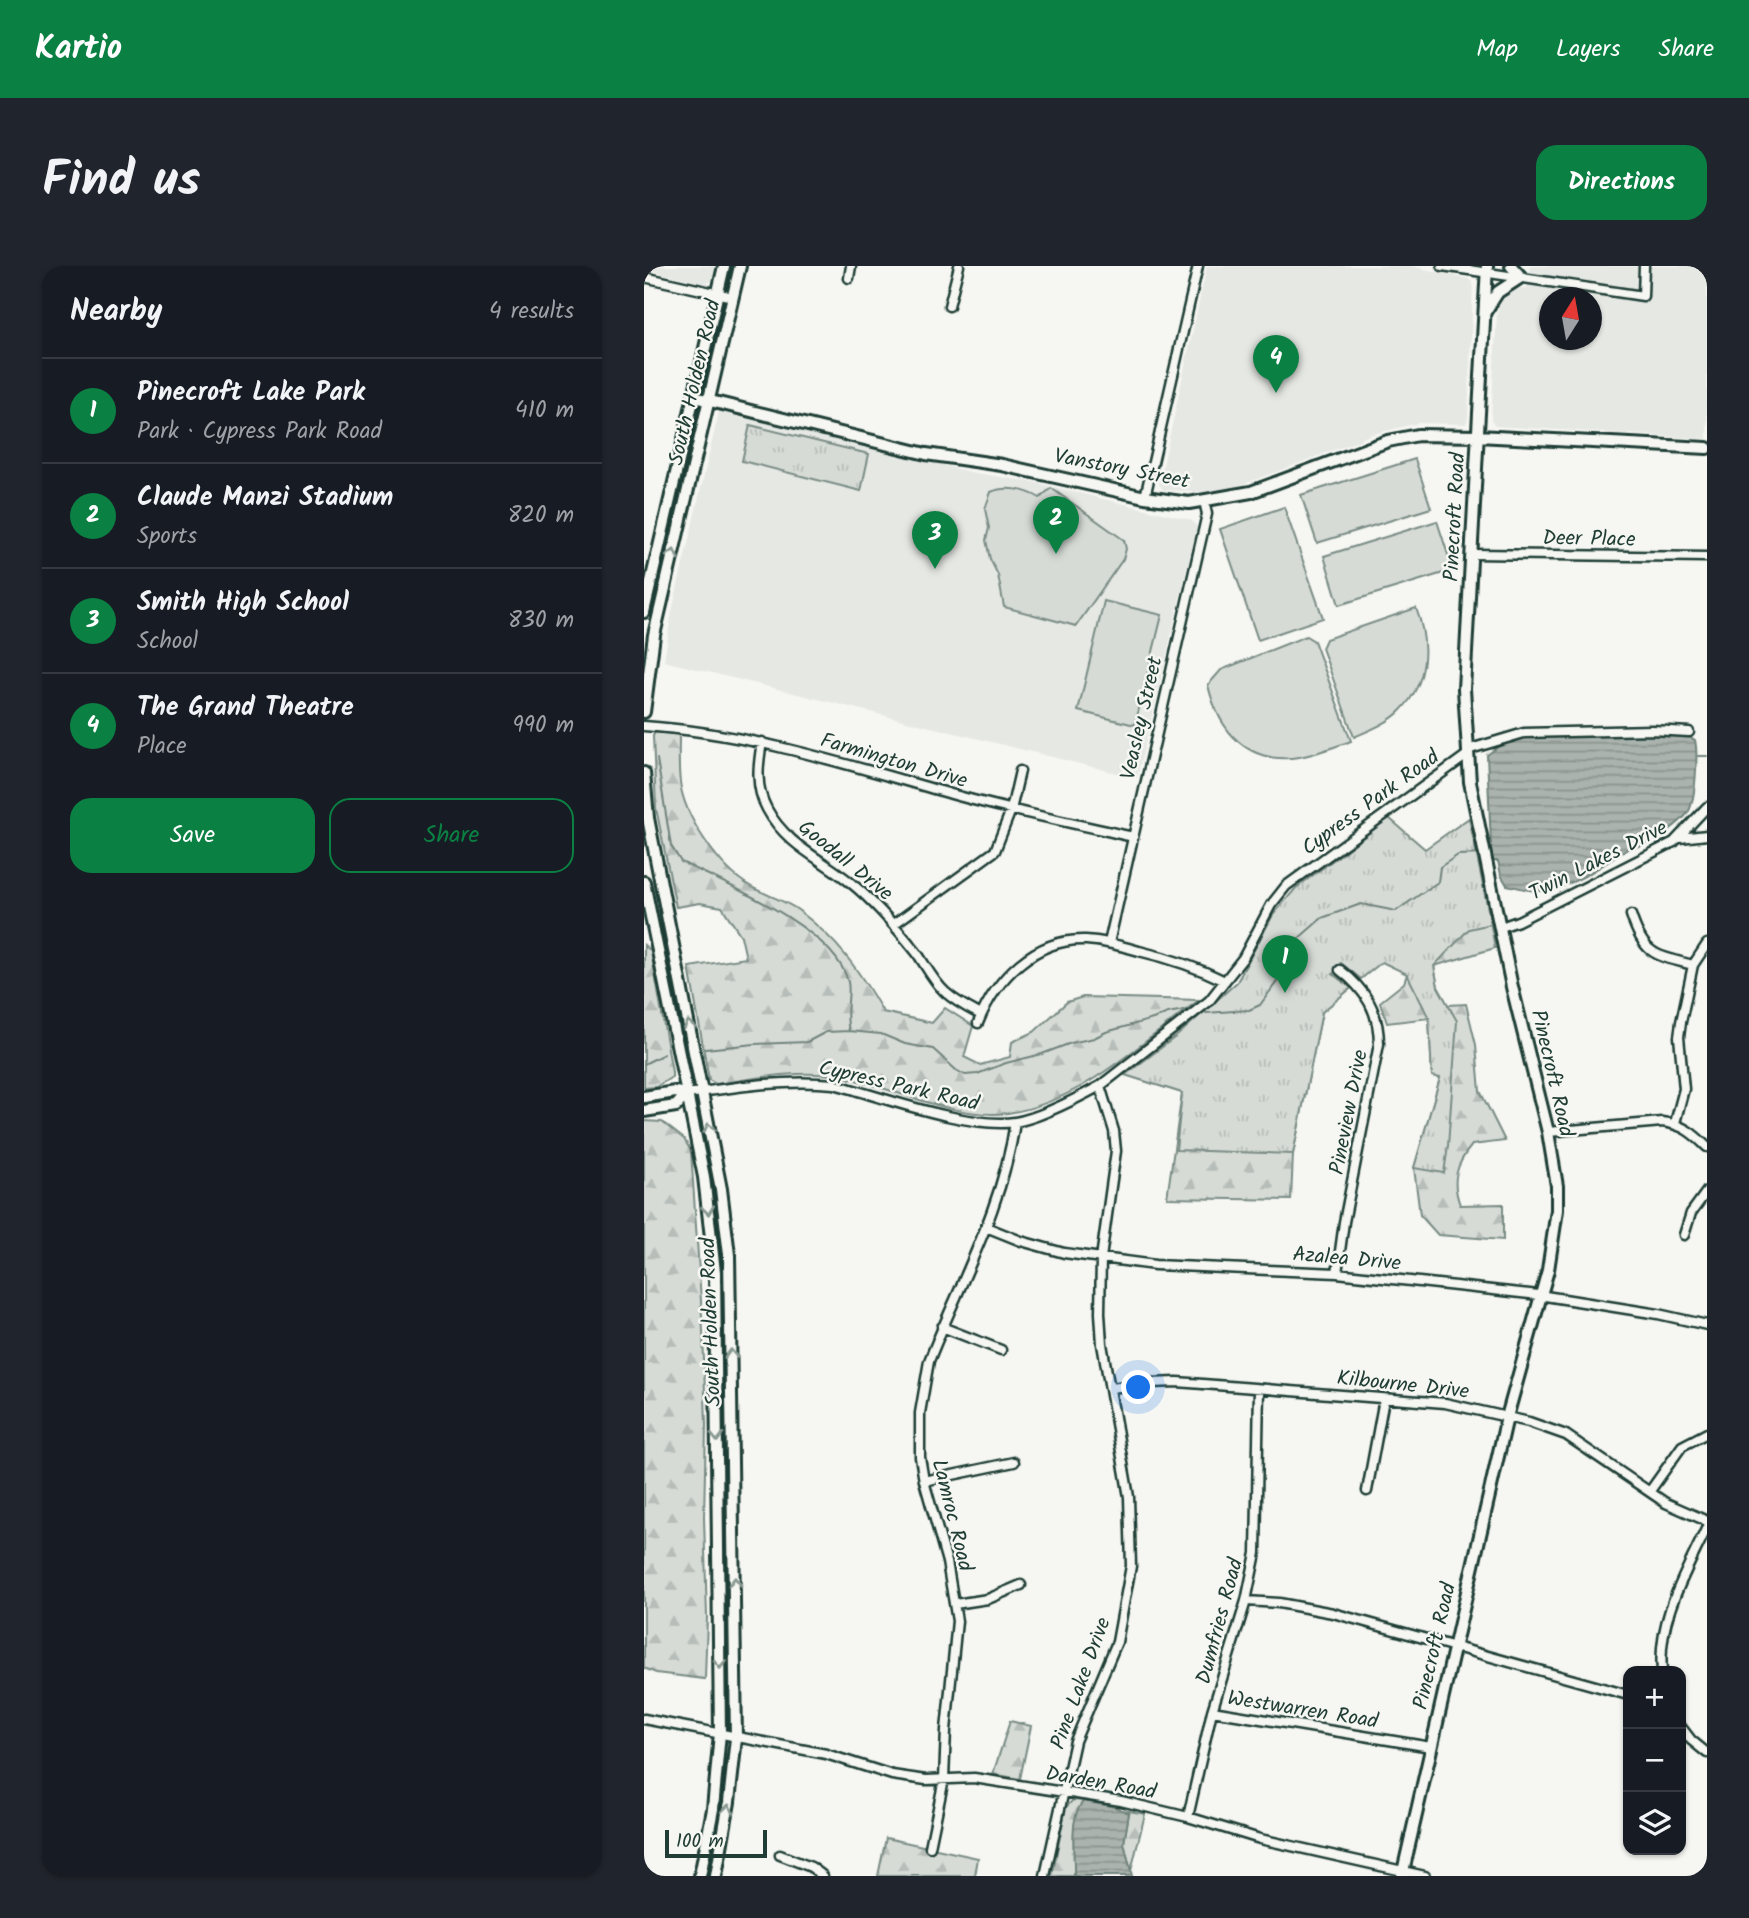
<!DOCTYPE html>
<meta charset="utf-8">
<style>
body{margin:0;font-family:Kalam,sans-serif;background:#20242c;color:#f1f3f6}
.controls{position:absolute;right:21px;bottom:21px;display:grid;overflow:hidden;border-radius:14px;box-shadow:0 2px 5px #0004}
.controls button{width:63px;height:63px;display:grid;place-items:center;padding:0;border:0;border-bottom:2px solid #363941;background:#171b24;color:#f1f3f6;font:35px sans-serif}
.compass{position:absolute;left:895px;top:21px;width:63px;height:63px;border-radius:50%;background:#171b24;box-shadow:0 2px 5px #0004;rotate:11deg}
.scale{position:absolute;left:21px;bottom:18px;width:102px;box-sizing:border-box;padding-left:7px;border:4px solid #1f3d34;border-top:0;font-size:19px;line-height:24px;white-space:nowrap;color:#1f3d34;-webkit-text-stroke:5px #f6f6f2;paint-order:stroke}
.you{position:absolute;left:495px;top:1122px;width:24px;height:24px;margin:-18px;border:5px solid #fff;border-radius:50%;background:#1a73e8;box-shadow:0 0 0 10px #1a73e833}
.badge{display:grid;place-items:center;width:46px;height:46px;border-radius:50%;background:#0b8043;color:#fff;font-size:23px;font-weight:700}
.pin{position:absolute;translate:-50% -58px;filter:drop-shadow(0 2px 4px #0008)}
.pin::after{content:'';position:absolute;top:37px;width:24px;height:21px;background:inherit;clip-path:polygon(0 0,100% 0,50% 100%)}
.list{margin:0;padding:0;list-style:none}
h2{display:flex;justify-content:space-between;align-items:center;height:91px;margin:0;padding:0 28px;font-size:30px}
h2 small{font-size:23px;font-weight:400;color:#9ea1a6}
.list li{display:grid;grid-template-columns:46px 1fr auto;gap:21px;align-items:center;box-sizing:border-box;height:105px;padding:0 28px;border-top:2px solid #363941}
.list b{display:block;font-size:26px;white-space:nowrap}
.list p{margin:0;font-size:23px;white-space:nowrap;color:#9ea1a6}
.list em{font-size:23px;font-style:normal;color:#9ea1a6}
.actions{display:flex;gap:14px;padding:21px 28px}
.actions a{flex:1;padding:16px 0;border:2px solid #0b8043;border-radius:21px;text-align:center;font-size:24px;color:#0b8043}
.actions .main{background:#0b8043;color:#fff}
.icon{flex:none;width:38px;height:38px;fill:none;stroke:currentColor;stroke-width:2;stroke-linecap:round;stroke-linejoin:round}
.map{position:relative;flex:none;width:1063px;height:1610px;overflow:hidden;border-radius:21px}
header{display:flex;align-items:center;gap:42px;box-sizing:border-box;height:98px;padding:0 35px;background:#0b8043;color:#fff}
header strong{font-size:33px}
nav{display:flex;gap:38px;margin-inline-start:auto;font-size:24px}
.intro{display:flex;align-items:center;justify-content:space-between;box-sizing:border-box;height:168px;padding:0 42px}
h1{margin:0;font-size:49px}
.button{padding:18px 32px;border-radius:21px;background:#0b8043;color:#fff;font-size:24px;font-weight:700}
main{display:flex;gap:42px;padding:0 42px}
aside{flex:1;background:#171b24;border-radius:21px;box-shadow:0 2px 5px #0004}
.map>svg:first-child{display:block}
.built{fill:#e6e8e4;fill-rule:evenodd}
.grass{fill:#d6dbd6;stroke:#7a8c85;stroke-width:2}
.forest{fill:url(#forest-firs);stroke:#7a8c85;stroke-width:2}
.park{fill:url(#park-tufts);stroke:#7a8c85;stroke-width:2}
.water{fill:url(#water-rules);stroke:#72847d;stroke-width:2}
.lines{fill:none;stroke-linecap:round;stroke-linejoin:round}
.stream{stroke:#72847d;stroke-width:2}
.street-casing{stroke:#1f3d34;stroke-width:13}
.secondary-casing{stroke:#1f3d34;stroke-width:16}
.street{stroke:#f6f6f2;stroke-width:8}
.secondary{stroke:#f6f6f2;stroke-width:10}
.oneway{stroke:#8a9a93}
.labels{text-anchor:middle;stroke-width:5;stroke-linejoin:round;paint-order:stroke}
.street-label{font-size:21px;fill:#1f3d34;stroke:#f6f6f2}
</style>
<header>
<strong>Kartio</strong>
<nav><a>Map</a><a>Layers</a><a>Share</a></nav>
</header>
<div class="intro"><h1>Find us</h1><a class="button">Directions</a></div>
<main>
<aside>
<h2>Nearby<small>4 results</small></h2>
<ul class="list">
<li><span class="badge">1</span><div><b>Pinecroft Lake Park</b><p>Park · Cypress Park Road</p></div><em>410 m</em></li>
<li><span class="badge">2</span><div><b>Claude Manzi Stadium</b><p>Sports</p></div><em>820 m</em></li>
<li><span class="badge">3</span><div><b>Smith High School</b><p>School</p></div><em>830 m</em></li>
<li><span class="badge">4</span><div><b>The Grand Theatre</b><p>Place</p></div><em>990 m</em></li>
</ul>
<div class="actions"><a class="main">Save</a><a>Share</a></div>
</aside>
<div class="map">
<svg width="1063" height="1610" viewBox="0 0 1063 1610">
<defs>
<pattern id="forest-firs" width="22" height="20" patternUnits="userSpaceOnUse" patternTransform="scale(1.75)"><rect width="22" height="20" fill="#d6dbd6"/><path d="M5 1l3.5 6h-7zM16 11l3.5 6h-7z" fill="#b7bdb8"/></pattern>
<pattern id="park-tufts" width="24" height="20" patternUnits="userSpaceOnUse" patternTransform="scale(1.75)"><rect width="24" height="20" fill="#d6dbd6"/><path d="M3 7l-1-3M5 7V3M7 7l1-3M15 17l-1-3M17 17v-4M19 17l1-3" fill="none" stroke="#b7bdb8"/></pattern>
<pattern id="water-rules" width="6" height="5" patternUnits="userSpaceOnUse" patternTransform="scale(1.75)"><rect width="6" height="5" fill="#aab3ae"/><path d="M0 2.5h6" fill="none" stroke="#8a938e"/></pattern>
</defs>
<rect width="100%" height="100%" fill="#f6f6f2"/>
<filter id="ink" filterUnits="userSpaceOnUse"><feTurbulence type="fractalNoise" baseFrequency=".0143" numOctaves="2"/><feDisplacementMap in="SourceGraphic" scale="14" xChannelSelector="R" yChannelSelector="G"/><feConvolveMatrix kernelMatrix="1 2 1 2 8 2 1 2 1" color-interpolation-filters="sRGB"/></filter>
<g filter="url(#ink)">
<path class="built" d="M0 0H72L69 14 62 18 0 3Z
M563 0H767L824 13 829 16 824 151 822 158 774 157 725 169 711 176 592 221 557 226 519 224 515 218Z
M878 0H1063V173L851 160 847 154 853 47 855 39 864 27 871 22H883L886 2ZM906 32H948V74H906Z
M75 146 331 207 389 216 547 254 553 261 493 512 20 395 28 345Z"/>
<path class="grass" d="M771 193 787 242 673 277 657 229Z
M407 222 480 274 482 283 479 293 432 360 360 341 354 309 346 293 342 274 345 262 341 243 347 226C362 219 383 224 396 232Z
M640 241 679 352 614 374 576 263Z
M793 255 809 304 695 339 680 290Z
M460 335 518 349 491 459 434 445Z
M772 342C785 376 785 416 757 444 745 457 726 464 710 471L678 382 682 373Z
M662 370 670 375 707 475C690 481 672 488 655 491 604 499 575 466 564 419L577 404Z"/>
<path class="forest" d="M11 466 35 468C35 484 34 500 36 516 40 551 76 603 106 620 121 629 140 634 154 644 195 675 214 703 239 746L288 757 301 742 329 760 320 791 336 799 366 791 368 776 390 766 423 736 439 731 555 734C497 777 438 836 364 847 312 854 250 822 199 811 157 803 113 812 72 818L65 814 45 701 102 692 97 670 78 641 56 637 32 641 12 542 9 470Z
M844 644 851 682 790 700 794 721 804 739 822 738 832 779 836 825 861 875 828 879C812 898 807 915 816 939L859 938V974L794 969 776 949 770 902 796 812 788 810 785 752 743 757 736 736 760 717 763 708Z
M0 679 7 685 28 806V811L12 821 0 822Z
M689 681 717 713 697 697 689 708 707 722 678 746 649 888 647 934 523 932 538 827 481 809Z
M0 855 18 856 40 873 47 885 59 1065 62 1159 60 1252 63 1351 61 1413 12 1407 0 1402Z
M366 1455 387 1460 376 1513 349 1508Z
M429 1534 440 1535C425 1548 431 1591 430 1610H408L422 1541Z
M480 1544 501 1548 487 1605 480 1577 485 1547Z
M242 1572 334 1592 331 1610H234Z"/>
<path class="park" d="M106 159 225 188 217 225 98 195Z
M745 552 781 583 825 552 847 658 825 663 790 700 794 721 813 755 804 880 800 907 770 902 796 812 788 810 785 752 763 708 738 696 717 713 697 697 689 708 707 722 678 746 649 888 532 884 538 827 481 809 534 769 593 716 629 649 652 622Z"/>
<path class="water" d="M1022 467 1041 469 1051 474C1054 488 1052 537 1043 548 1032 561 1013 572 998 579 993 581 987 581 982 584 958 599 935 617 906 624 892 627 876 622 863 619L857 609 854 595H837L833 579H847L843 489 862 475 877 472Z
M440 1535 471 1541 485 1547 480 1577 488 1610H430C431 1590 424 1548 440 1535Z"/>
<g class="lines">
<path class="stream" d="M1054 490H1063
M13 493 27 580 37 596C82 618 192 663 204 716 207 730 200 746 205 764
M562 747 605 744 616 739 643 702 654 673 678 652 717 638 752 645 794 616 796 601 814 589 837 588
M61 783 111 778 163 776 182 766 205 765 237 768 261 778 289 783 312 804 321 809 333 808 362 797 398 788 427 777 450 772 462 766 509 753 524 747 540 744
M0 798 20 788"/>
<defs>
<path id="street" d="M798 0 999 30 1000 0
M0 11 89 31
M205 12 207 0
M305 40 315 0
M501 231 554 0
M827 288 1063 291
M0 460C107 467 204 499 307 528 367 545 428 557 489 571
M118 476C114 499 111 521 123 543 142 579 178 593 207 617 232 637 253 662 273 687 282 700 289 715 301 726 312 736 324 742 337 749
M823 484 880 467 1008 464 1045 466
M1036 572 1063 569
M987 649C1000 689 1010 689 1049 699
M250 658 351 585 367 544 376 505
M857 661 874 655 1030 576 1063 541
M465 677 563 248 560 235
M334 757C352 712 391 672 442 674 460 675 478 680 495 685 525 692 553 701 581 715
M43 828C92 821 141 813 190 818 238 831 324 863 371 856 395 852 434 832 456 820L565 735 599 692 627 639 642 620 823 489
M1031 857 1040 823 1035 771 1037 756 1049 699 1063 678
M904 866 1018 856C1038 858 1049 867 1063 881
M342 961 377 975 420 987 511 999 693 1007 895 1029 1014 1048 1063 1059
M1040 969 1047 947 1063 925
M693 1007 700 956 735 778C735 746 722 724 696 704
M298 1061 357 1084
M467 1122 506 1117 533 1116 801 1137 885 1156 922 1169 1022 1237 1063 1255
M280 1215 370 1196
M723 1225 740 1133
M1006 1225 1038 1180 1063 1167
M602 1335 635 1337 689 1347 984 1429
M311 1338 344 1333 377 1319
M1018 1405C1013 1353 1042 1307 1063 1261
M568 1445 787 1481
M0 1453 182 1488 248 1509 282 1514 330 1512 477 1535 544 1551 616 1573 781 1610
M1037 1461 1047 1474 1063 1487
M544 1551 568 1445 602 1335 612 1287 615 1123
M286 1581 300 1513 302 1464 313 1355 303 1296 280 1215 276 1191V1147L285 1095C316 1016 359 941 371 856
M136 1589 167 1601 179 1610
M401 1610 431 1475 473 1376 487 1300 485 1231 458 1078 456 1047 457 992 472 885 470 865 456 820"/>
<path id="secondary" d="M841 46 854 26 877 11 867 0
M50 131 282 188 358 199 501 231 545 237 607 226 744 175 774 169 834 170 1063 182
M0 346 80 0
M0 446 10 369 96 0
M0 507 4 552 77 923 85 989 92 1472 85 1536 72 1610
M0 616 60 911 71 1006 76 1467 69 1543 56 1610
M0 831 31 826 43 828
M0 845 32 840 43 828
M758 1610 863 1151 904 1004 913 944V920L904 866 868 721 826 516 820 423 843 0"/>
</defs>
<use href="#street" class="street-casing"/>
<use href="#secondary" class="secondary-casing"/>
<use href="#street" class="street"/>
<use href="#secondary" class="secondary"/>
</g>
<defs><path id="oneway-chevron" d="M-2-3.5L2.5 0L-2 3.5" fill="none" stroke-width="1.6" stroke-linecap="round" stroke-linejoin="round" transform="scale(1.75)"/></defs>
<g class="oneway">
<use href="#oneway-chevron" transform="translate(29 288) rotate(-77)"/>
<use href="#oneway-chevron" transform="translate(45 759) rotate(-101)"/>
<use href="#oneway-chevron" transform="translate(65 862) rotate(-101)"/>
<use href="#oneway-chevron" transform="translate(64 944) rotate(83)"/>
<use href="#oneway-chevron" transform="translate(87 1088) rotate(-91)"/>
<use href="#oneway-chevron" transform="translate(73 1171) rotate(89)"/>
<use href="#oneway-chevron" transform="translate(91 1316) rotate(-91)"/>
<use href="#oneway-chevron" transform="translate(76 1398) rotate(89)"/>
<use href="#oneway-chevron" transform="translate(84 1543) rotate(-82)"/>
</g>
</g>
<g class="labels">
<g class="street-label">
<text transform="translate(50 116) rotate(-77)" y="7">South Holden Road</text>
<text transform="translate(478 202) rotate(11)" y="7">Vanstory Street</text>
<text transform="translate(810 251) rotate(-87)" y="7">Pinecroft Road</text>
<text transform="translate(945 272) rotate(1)" y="7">Deer Place</text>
<text transform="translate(497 452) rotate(-77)" y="7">Veasley Street</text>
<text transform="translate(250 494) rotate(16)" y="7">Farmington Drive</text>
<text transform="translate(726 536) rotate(-36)" y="7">Cypress Park Road</text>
<text transform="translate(202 594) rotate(39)" y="7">Goodall Drive</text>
<text transform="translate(954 594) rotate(-27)" y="7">Twin Lakes Drive</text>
<text transform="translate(909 807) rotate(77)" y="7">Pinecroft Road</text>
<text transform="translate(255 819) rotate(13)" y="7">Cypress Park Road</text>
<text transform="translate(704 846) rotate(-79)" y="7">Pineview Drive</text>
<text transform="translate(703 992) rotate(5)" y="7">Azalea Drive</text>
<text transform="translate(66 1056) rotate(-92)" y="7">South Holden Road</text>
<text transform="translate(759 1118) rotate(6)" y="7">Kilbourne Drive</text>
<text transform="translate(309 1249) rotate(76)" y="7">Lamroc Road</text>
<text transform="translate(575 1355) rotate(-75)" y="7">Dumfries Road</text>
<text transform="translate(790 1380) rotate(-77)" y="7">Pinecroft Road</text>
<text transform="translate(436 1417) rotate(-70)" y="7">Pine Lake Drive</text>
<text transform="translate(659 1443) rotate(9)" y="7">Westwarren Road</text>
<text transform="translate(457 1516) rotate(10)" y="7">Darden Road</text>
</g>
</g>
</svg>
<div class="controls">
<button>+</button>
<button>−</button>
<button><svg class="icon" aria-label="layers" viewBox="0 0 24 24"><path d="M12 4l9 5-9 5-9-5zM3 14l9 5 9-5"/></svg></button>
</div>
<svg class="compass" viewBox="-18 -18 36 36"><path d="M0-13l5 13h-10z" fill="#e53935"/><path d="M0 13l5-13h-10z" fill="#9ea1a6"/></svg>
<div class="scale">100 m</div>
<div class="you"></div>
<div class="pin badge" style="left:641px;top:727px">1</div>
<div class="pin badge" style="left:412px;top:288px">2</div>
<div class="pin badge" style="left:291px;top:303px">3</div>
<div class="pin badge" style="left:632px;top:127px">4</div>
</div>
</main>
